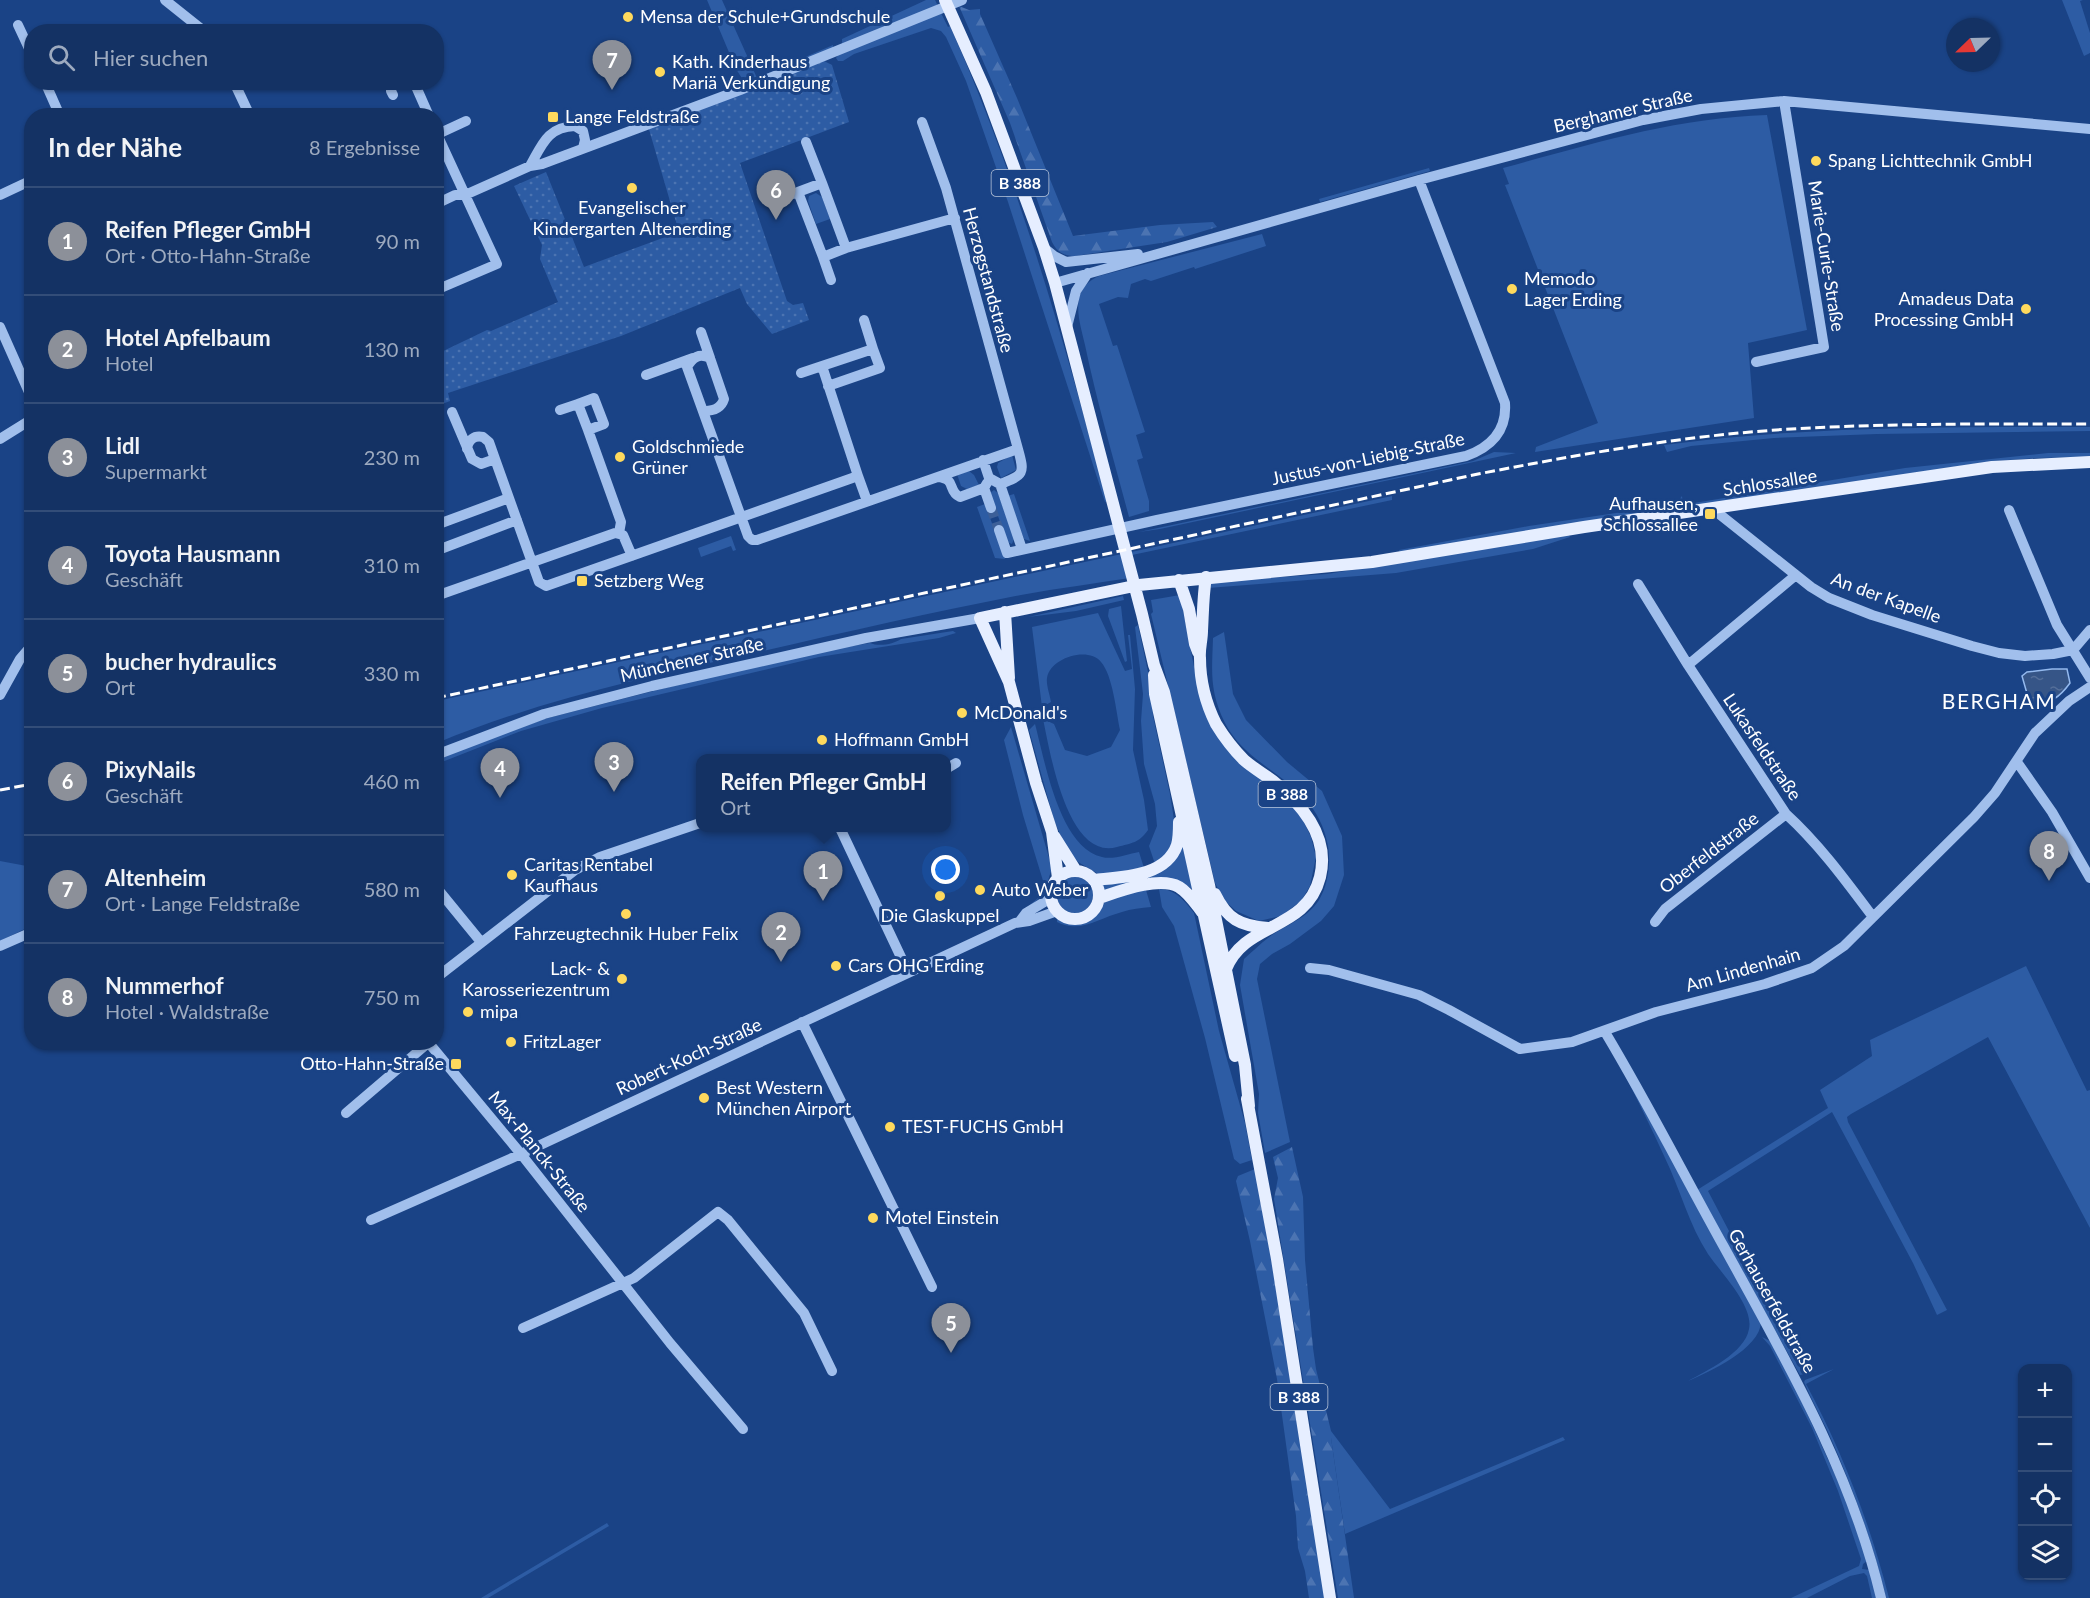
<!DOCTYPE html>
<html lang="de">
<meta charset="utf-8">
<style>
body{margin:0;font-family:Lato,sans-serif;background:#213e6d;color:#f1f3f6}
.controls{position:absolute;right:18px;bottom:18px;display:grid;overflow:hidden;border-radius:12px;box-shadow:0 2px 4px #0004}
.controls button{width:54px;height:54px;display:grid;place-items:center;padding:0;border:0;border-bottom:2px solid #334d78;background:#143264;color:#f1f3f6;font:30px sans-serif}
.compass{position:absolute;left:1946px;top:18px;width:54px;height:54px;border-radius:50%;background:#143264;box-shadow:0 2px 4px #0004;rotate:247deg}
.you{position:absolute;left:946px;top:870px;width:21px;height:21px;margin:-15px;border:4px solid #fff;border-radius:50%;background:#1a73e8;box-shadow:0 0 0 9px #1a73e833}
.badge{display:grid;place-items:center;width:39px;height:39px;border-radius:50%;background:#8c9099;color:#fff;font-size:20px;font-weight:700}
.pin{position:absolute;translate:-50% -50px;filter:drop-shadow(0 2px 3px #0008)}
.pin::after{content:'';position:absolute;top:32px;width:21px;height:18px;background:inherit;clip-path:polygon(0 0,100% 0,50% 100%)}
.popup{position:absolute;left:696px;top:754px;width:255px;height:78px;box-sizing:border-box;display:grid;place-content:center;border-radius:12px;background:#143264;filter:drop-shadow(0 2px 4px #0005);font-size:20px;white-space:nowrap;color:#9daabf}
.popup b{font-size:22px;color:#f1f3f6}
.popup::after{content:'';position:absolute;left:50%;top:100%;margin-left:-12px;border:12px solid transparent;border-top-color:#143264}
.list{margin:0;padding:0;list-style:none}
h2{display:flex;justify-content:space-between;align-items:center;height:78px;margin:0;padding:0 24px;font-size:26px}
h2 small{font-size:20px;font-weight:400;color:#9daabf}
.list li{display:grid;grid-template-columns:39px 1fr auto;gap:18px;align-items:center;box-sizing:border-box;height:108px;padding:0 24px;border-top:2px solid #334d78}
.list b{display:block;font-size:22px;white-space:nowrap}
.list p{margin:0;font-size:20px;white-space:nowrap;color:#9daabf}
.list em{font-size:20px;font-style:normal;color:#9daabf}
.icon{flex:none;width:33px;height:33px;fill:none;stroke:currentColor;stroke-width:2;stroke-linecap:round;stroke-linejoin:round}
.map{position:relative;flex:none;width:2090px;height:1598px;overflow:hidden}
.search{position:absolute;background:#143264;box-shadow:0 2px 4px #0004;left:24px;top:24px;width:420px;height:66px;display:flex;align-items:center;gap:15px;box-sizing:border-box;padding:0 21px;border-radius:24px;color:#9daabf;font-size:22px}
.panel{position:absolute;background:#143264;box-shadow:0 2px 4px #0004;left:24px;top:108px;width:420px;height:942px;border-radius:24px}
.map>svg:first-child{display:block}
.green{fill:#2d5ca4}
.forest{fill:url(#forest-firs)}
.park{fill:url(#park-dots)}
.water{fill:url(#water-ripples);stroke:#94b9ee;stroke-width:1.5}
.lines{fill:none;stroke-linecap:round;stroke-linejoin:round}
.minor-tunnel{stroke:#3c5f98;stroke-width:10;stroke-dasharray:10 5;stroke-linecap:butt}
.minor{stroke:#a1bfec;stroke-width:10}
.major{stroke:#e6eeff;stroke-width:12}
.rail{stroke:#fff;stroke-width:3;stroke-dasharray:10 4.5;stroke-linecap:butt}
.poi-dot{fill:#fed95d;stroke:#1a4386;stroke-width:2}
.labels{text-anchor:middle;stroke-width:6;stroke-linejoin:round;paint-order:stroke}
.shield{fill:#1a4386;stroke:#bac7db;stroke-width:1.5}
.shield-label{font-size:16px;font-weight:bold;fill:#fff}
.poi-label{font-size:18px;fill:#fff;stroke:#1a4386;text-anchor:start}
.street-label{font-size:18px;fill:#fff;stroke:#1a4386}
.quarter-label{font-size:21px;letter-spacing:1.5px;fill:#fff;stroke:#1a4386}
</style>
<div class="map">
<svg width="2090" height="1598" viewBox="0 0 2090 1598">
<defs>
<pattern id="forest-firs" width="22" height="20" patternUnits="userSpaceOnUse" patternTransform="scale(1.5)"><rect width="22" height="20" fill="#2d5ca4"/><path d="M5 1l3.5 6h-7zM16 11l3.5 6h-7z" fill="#4c74b2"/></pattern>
<pattern id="park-dots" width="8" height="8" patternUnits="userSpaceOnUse" patternTransform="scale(1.5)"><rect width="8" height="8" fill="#2d5ca4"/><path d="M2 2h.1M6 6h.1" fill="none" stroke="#4c74b2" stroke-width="1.8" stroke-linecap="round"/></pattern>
<pattern id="water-ripples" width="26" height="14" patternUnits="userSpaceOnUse" patternTransform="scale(1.5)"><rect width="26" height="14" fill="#365587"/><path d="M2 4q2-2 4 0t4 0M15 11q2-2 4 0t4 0" fill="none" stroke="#546e99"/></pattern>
</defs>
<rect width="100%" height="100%" fill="#1a4386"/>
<path class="green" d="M707 0H722L757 78 833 45V48L745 83 736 69Z
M926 0H935L938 6 842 45V39Z
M2062 0H2083L2080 1 2090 33V53L2084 56Z
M941 13 948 27 950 26C1018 179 1064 340 1107 501L1105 502 1008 202 966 81 946 37 941 31 931 28 854 54 843 61H838L836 58 838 55Z
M1767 115 1807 330 1748 343 1754 418 1535 452 1536 447 1598 423 1505 185 1509 184 1503 168C1592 144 1674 118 1767 115Z
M1429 168 1430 171 1320 202 1319 199Z
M816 193 822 197 830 219 816 224 808 201 809 196Z
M1262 234 1266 246 1195 269 1194 267 1151 281 1145 279 1131 284 1128 298 1118 297 1099 304 1113 346 1117 345 1145 432 1136 435 1143 458 1137 460 1149 501V511L1129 517C1114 460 1097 403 1085 345 1082 331 1076 314 1079 299 1080 289 1089 280 1099 276Z
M2090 427V431L1877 434 1774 438 1691 446 1667 452 1664 445C1805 426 1948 427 2090 427Z
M1494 452 1516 453 1160 529 1139 532 1473 461Z
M2048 453H2090V457L2036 458 1993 461 1693 507 1688 504 1905 468Z
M1012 455 1016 470 1001 478 997 467 998 463Z
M969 471 974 475 979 485 967 489 961 486 957 474Z
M994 490 998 493 1014 539 1012 544 1007 542 990 493Z
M1014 494 1030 541 1024 539 1007 496Z
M1392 496V500L1132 555 1137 577C1098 583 1059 588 1021 595 933 612 846 632 759 652 650 676 540 700 437 743V701Z
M1682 496 1683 505 1681 508 1400 553 1399 550 1529 526 1676 504Z
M985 504 1005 559 995 558 977 507Z
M1569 535 1570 537 1533 549 1396 573 1208 588V582L1327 574Z
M731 536 736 550 733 551 731 546 701 557 698 548Z
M1180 595 1198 687 1212 729 1300 814 1311 837 1316 857 1310 886 1301 901 1281 916 1259 921 1236 911 1224 900 1215 883 1151 614 1153 612 1151 600Z
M1123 596 1124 600 1076 611 1028 617Z
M1121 606 1127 661 1125 662 1108 616 1109 609Z
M1098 613 1125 671 1132 669 1128 635H1130L1135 689 1133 750 1144 800 1148 830C1139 843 1132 843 1117 847 1067 861 1050 751 1043 719L1054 724 1065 750 1087 756 1111 747 1120 730C1116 711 1113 676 1101 662 1088 646 1050 658 1047 678 1046 685 1050 695 1051 702L1042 707 1032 627Z
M1138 625 1151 686 1153 716 1170 794 1175 826 1172 844 1165 856 1155 864 1149 846 1157 826 1155 804 1144 764 1141 721 1143 694 1135 627Z
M953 631 956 633 939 638 819 657 602 708 521 731 437 764 436 759 544 719 720 674 816 652 870 643C879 647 894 644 901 639Z
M1224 632 1233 694 1246 720 1287 762 1322 791 1342 836 1344 875 1334 906 1321 921 1290 944 1272 954 1260 964 1257 979 1290 1142 1265 1153 1258 1113 1259 1094 1240 985 1244 959C1252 952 1260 944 1268 938 1285 925 1307 919 1319 900 1328 885 1331 863 1328 846 1316 778 1251 774 1225 723 1209 691 1212 671 1213 638Z
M1035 724C1045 761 1059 847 1102 857 1113 860 1128 854 1139 852L1144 868 1100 875 1078 862 1070 854 1065 846 1054 820 1029 730Z
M1011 727 1052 868C1044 892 1047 894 1025 909L1037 899 1044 884 1023 815 1004 740Z
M1184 841 1195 891 1185 884 1104 892 1101 882 1148 877Z
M0 861 32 867 31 926 0 941Z
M1057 895a18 18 0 1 1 36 0a18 18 0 1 1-36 0Z
M1159 889C1175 889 1184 900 1194 913L1219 1031 1245 1123 1252 1160 1240 1164 1234 1159 1205 1038 1174 926 1162 907Z
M1146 890 1151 907C1141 908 1131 909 1122 912 1099 918 1080 934 1057 922V919C1071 925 1085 927 1096 914 1099 911 1101 905 1105 902 1115 894 1133 893 1146 890Z
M2026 966 2087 1091 2090 1090V1228L1988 1037 1851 1114 1847 1117 1848 1122 1947 1310 1937 1315 1913 1263 1832 1112 1708 1191 1803 1372 1805 1373 1818 1371 1800 1375 1697 1190 1828 1108 1820 1090 1872 1056 1870 1040Z
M1621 1067 1761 1322C1760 1349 1709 1372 1688 1381 1706 1371 1745 1353 1749 1329 1754 1306 1721 1273 1708 1254 1689 1225 1680 1189 1665 1158 1651 1127 1636 1097 1621 1067Z
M1762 1337 1770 1341 1792 1380 1845 1497 1867 1561 1863 1564 1862 1569 1870 1570 1877 1598H1872L1867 1576 1864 1573 1850 1576 1807 1598H1791L1859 1566 1861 1559 1838 1491 1812 1428 1770 1346Z
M1834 1369 1806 1384C1842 1451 1870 1523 1889 1598H1886C1872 1541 1852 1485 1828 1432 1820 1415 1811 1399 1804 1382L1805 1380Z
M1331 1431 1390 1509 1563 1437 1565 1440 1345 1534 1331 1438Z
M607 1523 609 1526 488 1598H481Z"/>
<path class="forest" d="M959 6 969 10 980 9V14L1017 98 1073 236 1160 225 1213 222 1217 227 1167 242 1075 256C1064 256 1057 252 1052 242L1010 123Z
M1292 1147 1303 1197 1305 1260 1313 1348 1316 1369 1331 1431V1438L1354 1598H1338L1274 1199 1278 1178 1273 1157Z
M1255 1169 1279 1303 1325 1598H1309L1305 1571 1298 1548 1296 1516 1277 1379 1250 1241 1236 1181 1238 1176Z"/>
<path class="park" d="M824 61 832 65 849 122 740 163 787 301 793 305 803 303 809 320 772 334 747 304 740 288 621 336 448 393 450 401 437 406V354L487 330 491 331 558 302 540 259 542 245 514 186 546 172 584 267 679 232 648 126Z"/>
<path class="water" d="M2052 669H2067L2070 683C2060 697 2047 707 2030 704L2022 676 2027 672Z"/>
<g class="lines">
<path class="minor-tunnel" d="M991 508 999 530"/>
<path class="minor" d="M165 0 205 32
M18 25 32 55
M45 82 60 116
M234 82 250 116
M414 82 429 116
M393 95 391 91 394 82
M436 132 497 264 436 290
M438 134 466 121
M806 142 822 183
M530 166C542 145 547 127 575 126L583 131 585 140 583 148
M0 195 32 180
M781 198 798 192
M436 204 455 195H465L530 166 542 164 740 90 962 0
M846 248 822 183 798 192 823 257 846 248 955 218
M1044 248 1054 256 1066 262 1138 254
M823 257 831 280
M1055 283 1419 180 1643 120 1701 109 1784 101 2090 129
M0 327 32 399
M1067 327 1076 291 1088 273
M701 332 710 358C699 353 693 357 687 367L748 536 752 540H757L1018 449 946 188 922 122
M1756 362 1824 347 1784 101
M822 366 873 349 864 320
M801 373 822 366 858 476
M646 375 693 358
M828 386 880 368 873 349
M560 410 578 404
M703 411C713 411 721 409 724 399L710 358
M452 412 472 459 481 464 495 459 539 582 546 586 858 476 867 501
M588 430 578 404 594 398 604 424 588 430 621 522 619 533
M0 439 32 419
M467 449C468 440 474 435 483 437L489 442 495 459
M983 460 989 478 1000 484 1022 549
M938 477C957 479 947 491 960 497L984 488
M987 483 984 488 991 508
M1000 484C1024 475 1025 474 1018 449
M1713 509 1811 587 1829 598 1872 615 1972 646 1999 653 2025 656 2053 654 2073 650 2090 630
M2009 510 2057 625 2090 678
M436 525 509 498
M999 530 1007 553 1157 520 1466 456C1491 447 1507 431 1505 403L1419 180
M436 546 438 550 517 520
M1638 584 1688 665 1786 814C1819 844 1846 881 1873 917
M436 596 615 533 623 535 632 556
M1688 665 1796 575
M0 695 20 659 32 645
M436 755 544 714 652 686 866 638 980 618
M2017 762 2052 812 2090 878
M946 769 956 763
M840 828 908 972
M436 887 481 942
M1020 921 1026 913 1051 898
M1655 922 1665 909 1786 814
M0 946 32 932
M1310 968 1329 970 1419 995 1449 1010 1520 1049 1572 1042 1656 1012 1765 984 1812 968 1844 946 1974 817 1995 793 2035 733 2069 701 2090 687
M436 978 575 870 600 857 700 823
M802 1022 932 1287
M1605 1032C1647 1102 1684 1175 1724 1247 1786 1360 1851 1471 1881 1598
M428 1042 521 1154 670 1343 743 1429
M346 1113 428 1043
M371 1220 521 1154 1015 923 1029 921 1057 911
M523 1328 634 1278 718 1212 728 1220 804 1313 832 1371"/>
<path class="major" d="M945 0 986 92 1044 248 1055 283 1142 614 1154 665 1164 692 1209 885 1245 1065 1249 1106
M1206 577C1203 595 1203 613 1202 631 1202 640 1199 650 1200 658 1200 681 1206 704 1216 724 1224 737 1233 749 1244 760 1253 768 1264 774 1273 781 1303 805 1330 837 1320 877 1306 932 1245 921 1226 969
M1179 580 1189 609 1195 644 1198 652
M1005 612 1009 678
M1154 675 1155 694 1235 1056
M1054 836 1076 871
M1051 895a24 24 0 1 1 48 0a24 24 0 1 1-48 0Z
M1058 878 1052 832 1036 783 1009 682 980 618 1139 585 1372 562 1584 527 1992 467 2090 462
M1094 880C1122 877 1166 877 1177 845 1179 838 1179 829 1179 822
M1215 894C1227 919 1240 926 1268 928
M1099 898C1120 891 1159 876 1179 887 1189 893 1195 903 1202 912
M1247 1099 1277 1259 1330 1598"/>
<path class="rail" d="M436 698 1478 474C1577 455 1675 437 1776 430 1880 423 1985 424 2090 424
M0 790 32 784"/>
</g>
<g class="poi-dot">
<circle cx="628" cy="17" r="6"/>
<circle cx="660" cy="72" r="6"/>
<rect x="547" y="111" width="12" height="12" rx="3"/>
<circle cx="1816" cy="161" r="6"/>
<circle cx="632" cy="188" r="6"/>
<circle cx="1512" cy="289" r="6"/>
<circle cx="2026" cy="309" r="6"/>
<circle cx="620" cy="457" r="6"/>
<rect x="1704" y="508" width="12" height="12" rx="3"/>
<rect x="576" y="575" width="12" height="12" rx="3"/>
<circle cx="962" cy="713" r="6"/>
<circle cx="822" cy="740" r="6"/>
<circle cx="512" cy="875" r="6"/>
<circle cx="980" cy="890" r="6"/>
<circle cx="940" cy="896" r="6"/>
<circle cx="626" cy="914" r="6"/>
<circle cx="836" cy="966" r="6"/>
<circle cx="622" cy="979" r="6"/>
<circle cx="468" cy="1012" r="6"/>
<circle cx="511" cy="1042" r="6"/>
<rect x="450" y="1058" width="12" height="12" rx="3"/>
<circle cx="704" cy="1098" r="6"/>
<circle cx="890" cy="1127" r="6"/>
<circle cx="873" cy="1218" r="6"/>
</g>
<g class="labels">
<g class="shield">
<rect x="991.5" y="170" width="57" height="26" rx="4.5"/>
<rect x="1258.5" y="781" width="57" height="26" rx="4.5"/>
<rect x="1270.5" y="1384" width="57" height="26" rx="4.5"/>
</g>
<g class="shield-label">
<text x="1020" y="189">B 388</text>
<text x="1287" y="800">B 388</text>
<text x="1299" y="1403">B 388</text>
</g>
<g class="poi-label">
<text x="640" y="23">Mensa der Schule+Grundschule</text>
<text x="672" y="68">Kath. Kinderhaus<tspan x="672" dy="21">Mariä Verkündigung</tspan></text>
<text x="565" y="123">Lange Feldstraße</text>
<text x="1828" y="167">Spang Lichttechnik GmbH</text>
<text x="632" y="214" text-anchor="middle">Evangelischer<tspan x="632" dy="21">Kindergarten Altenerding</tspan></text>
<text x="1524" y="285">Memodo<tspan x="1524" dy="21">Lager Erding</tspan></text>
<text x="2014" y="305" text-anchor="end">Amadeus Data<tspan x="2014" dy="21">Processing GmbH</tspan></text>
<text x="632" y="453">Goldschmiede<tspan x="632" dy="21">Grüner</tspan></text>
<text x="1698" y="510" text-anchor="end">Aufhausen,<tspan x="1698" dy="21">Schlossallee</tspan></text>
<text x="594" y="587">Setzberg Weg</text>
<text x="974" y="719">McDonald's</text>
<text x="834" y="746">Hoffmann GmbH</text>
<text x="524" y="871">Caritas Rentabel<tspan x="524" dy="21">Kaufhaus</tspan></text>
<text x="992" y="896">Auto Weber</text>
<text x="940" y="922" text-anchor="middle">Die Glaskuppel</text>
<text x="626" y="940" text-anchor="middle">Fahrzeugtechnik Huber Felix</text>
<text x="848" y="972">Cars OHG Erding</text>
<text x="610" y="975" text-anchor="end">Lack- &amp;<tspan x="610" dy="21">Karosseriezentrum</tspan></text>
<text x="480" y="1018">mipa</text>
<text x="523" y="1048">FritzLager</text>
<text x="444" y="1070" text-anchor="end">Otto-Hahn-Straße</text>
<text x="716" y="1094">Best Western<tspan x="716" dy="21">München Airport</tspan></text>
<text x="902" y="1133">TEST-FUCHS GmbH</text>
<text x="885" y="1224">Motel Einstein</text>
</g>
<g class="street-label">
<text transform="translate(1623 111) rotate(-13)" y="6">Berghamer Straße</text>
<text transform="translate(1826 256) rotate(81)" y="6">Marie-Curie-Straße</text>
<text transform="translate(988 280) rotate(75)" y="6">Herzogstandstraße</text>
<text transform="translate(1368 459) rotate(-12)" y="6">Justus-von-Liebig-Straße</text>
<text transform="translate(1770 483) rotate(-9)" y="6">Schlossallee</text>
<text transform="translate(1886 598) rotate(20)" y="6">An der Kapelle</text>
<text transform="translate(692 660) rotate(-13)" y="6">Münchener Straße</text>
<text transform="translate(1762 747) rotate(56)" y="6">Lukasfeldstraße</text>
<text transform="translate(1709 853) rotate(-38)" y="6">Oberfeldstraße</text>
<text transform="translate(1743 970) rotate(-16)" y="6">Am Lindenhain</text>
<text transform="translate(689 1057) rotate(-25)" y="6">Robert-Koch-Straße</text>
<text transform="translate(539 1152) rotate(51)" y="6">Max-Planck-Straße</text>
<text transform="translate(1772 1301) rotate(61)" y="6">Gerhauserfeldstraße</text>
</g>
<g class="quarter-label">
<text x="1999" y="709">BERGHAM</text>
</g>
</g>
</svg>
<div class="controls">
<button>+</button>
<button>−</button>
<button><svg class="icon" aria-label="locate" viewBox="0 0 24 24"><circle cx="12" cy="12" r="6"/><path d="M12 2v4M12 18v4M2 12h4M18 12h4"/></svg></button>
<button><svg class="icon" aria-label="layers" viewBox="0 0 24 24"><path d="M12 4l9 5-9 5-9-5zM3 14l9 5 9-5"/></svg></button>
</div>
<svg class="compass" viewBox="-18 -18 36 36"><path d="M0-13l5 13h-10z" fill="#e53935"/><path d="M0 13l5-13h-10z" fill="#9daabf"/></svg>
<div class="you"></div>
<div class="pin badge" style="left:823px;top:901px">1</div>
<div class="popup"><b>Reifen Pfleger GmbH</b>Ort</div>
<div class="pin badge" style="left:781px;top:962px">2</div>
<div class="pin badge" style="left:614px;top:792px">3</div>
<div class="pin badge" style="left:500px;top:798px">4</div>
<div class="pin badge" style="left:951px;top:1353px">5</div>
<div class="pin badge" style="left:776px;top:220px">6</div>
<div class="pin badge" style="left:612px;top:90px">7</div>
<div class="pin badge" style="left:2049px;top:881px">8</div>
<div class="search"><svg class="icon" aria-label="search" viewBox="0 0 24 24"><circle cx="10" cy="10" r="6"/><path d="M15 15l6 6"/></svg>Hier suchen</div>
<section class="panel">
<h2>In der Nähe<small>8 Ergebnisse</small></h2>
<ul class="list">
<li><span class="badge">1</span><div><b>Reifen Pfleger GmbH</b><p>Ort · Otto-Hahn-Straße</p></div><em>90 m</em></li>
<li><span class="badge">2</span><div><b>Hotel Apfelbaum</b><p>Hotel</p></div><em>130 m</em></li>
<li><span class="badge">3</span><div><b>Lidl</b><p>Supermarkt</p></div><em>230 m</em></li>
<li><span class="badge">4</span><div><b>Toyota Hausmann</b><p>Geschäft</p></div><em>310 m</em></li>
<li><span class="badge">5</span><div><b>bucher hydraulics</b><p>Ort</p></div><em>330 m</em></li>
<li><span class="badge">6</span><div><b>PixyNails</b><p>Geschäft</p></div><em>460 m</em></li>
<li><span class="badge">7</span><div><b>Altenheim</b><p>Ort · Lange Feldstraße</p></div><em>580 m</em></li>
<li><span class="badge">8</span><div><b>Nummerhof</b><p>Hotel · Waldstraße</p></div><em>750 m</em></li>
</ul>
</section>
</div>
